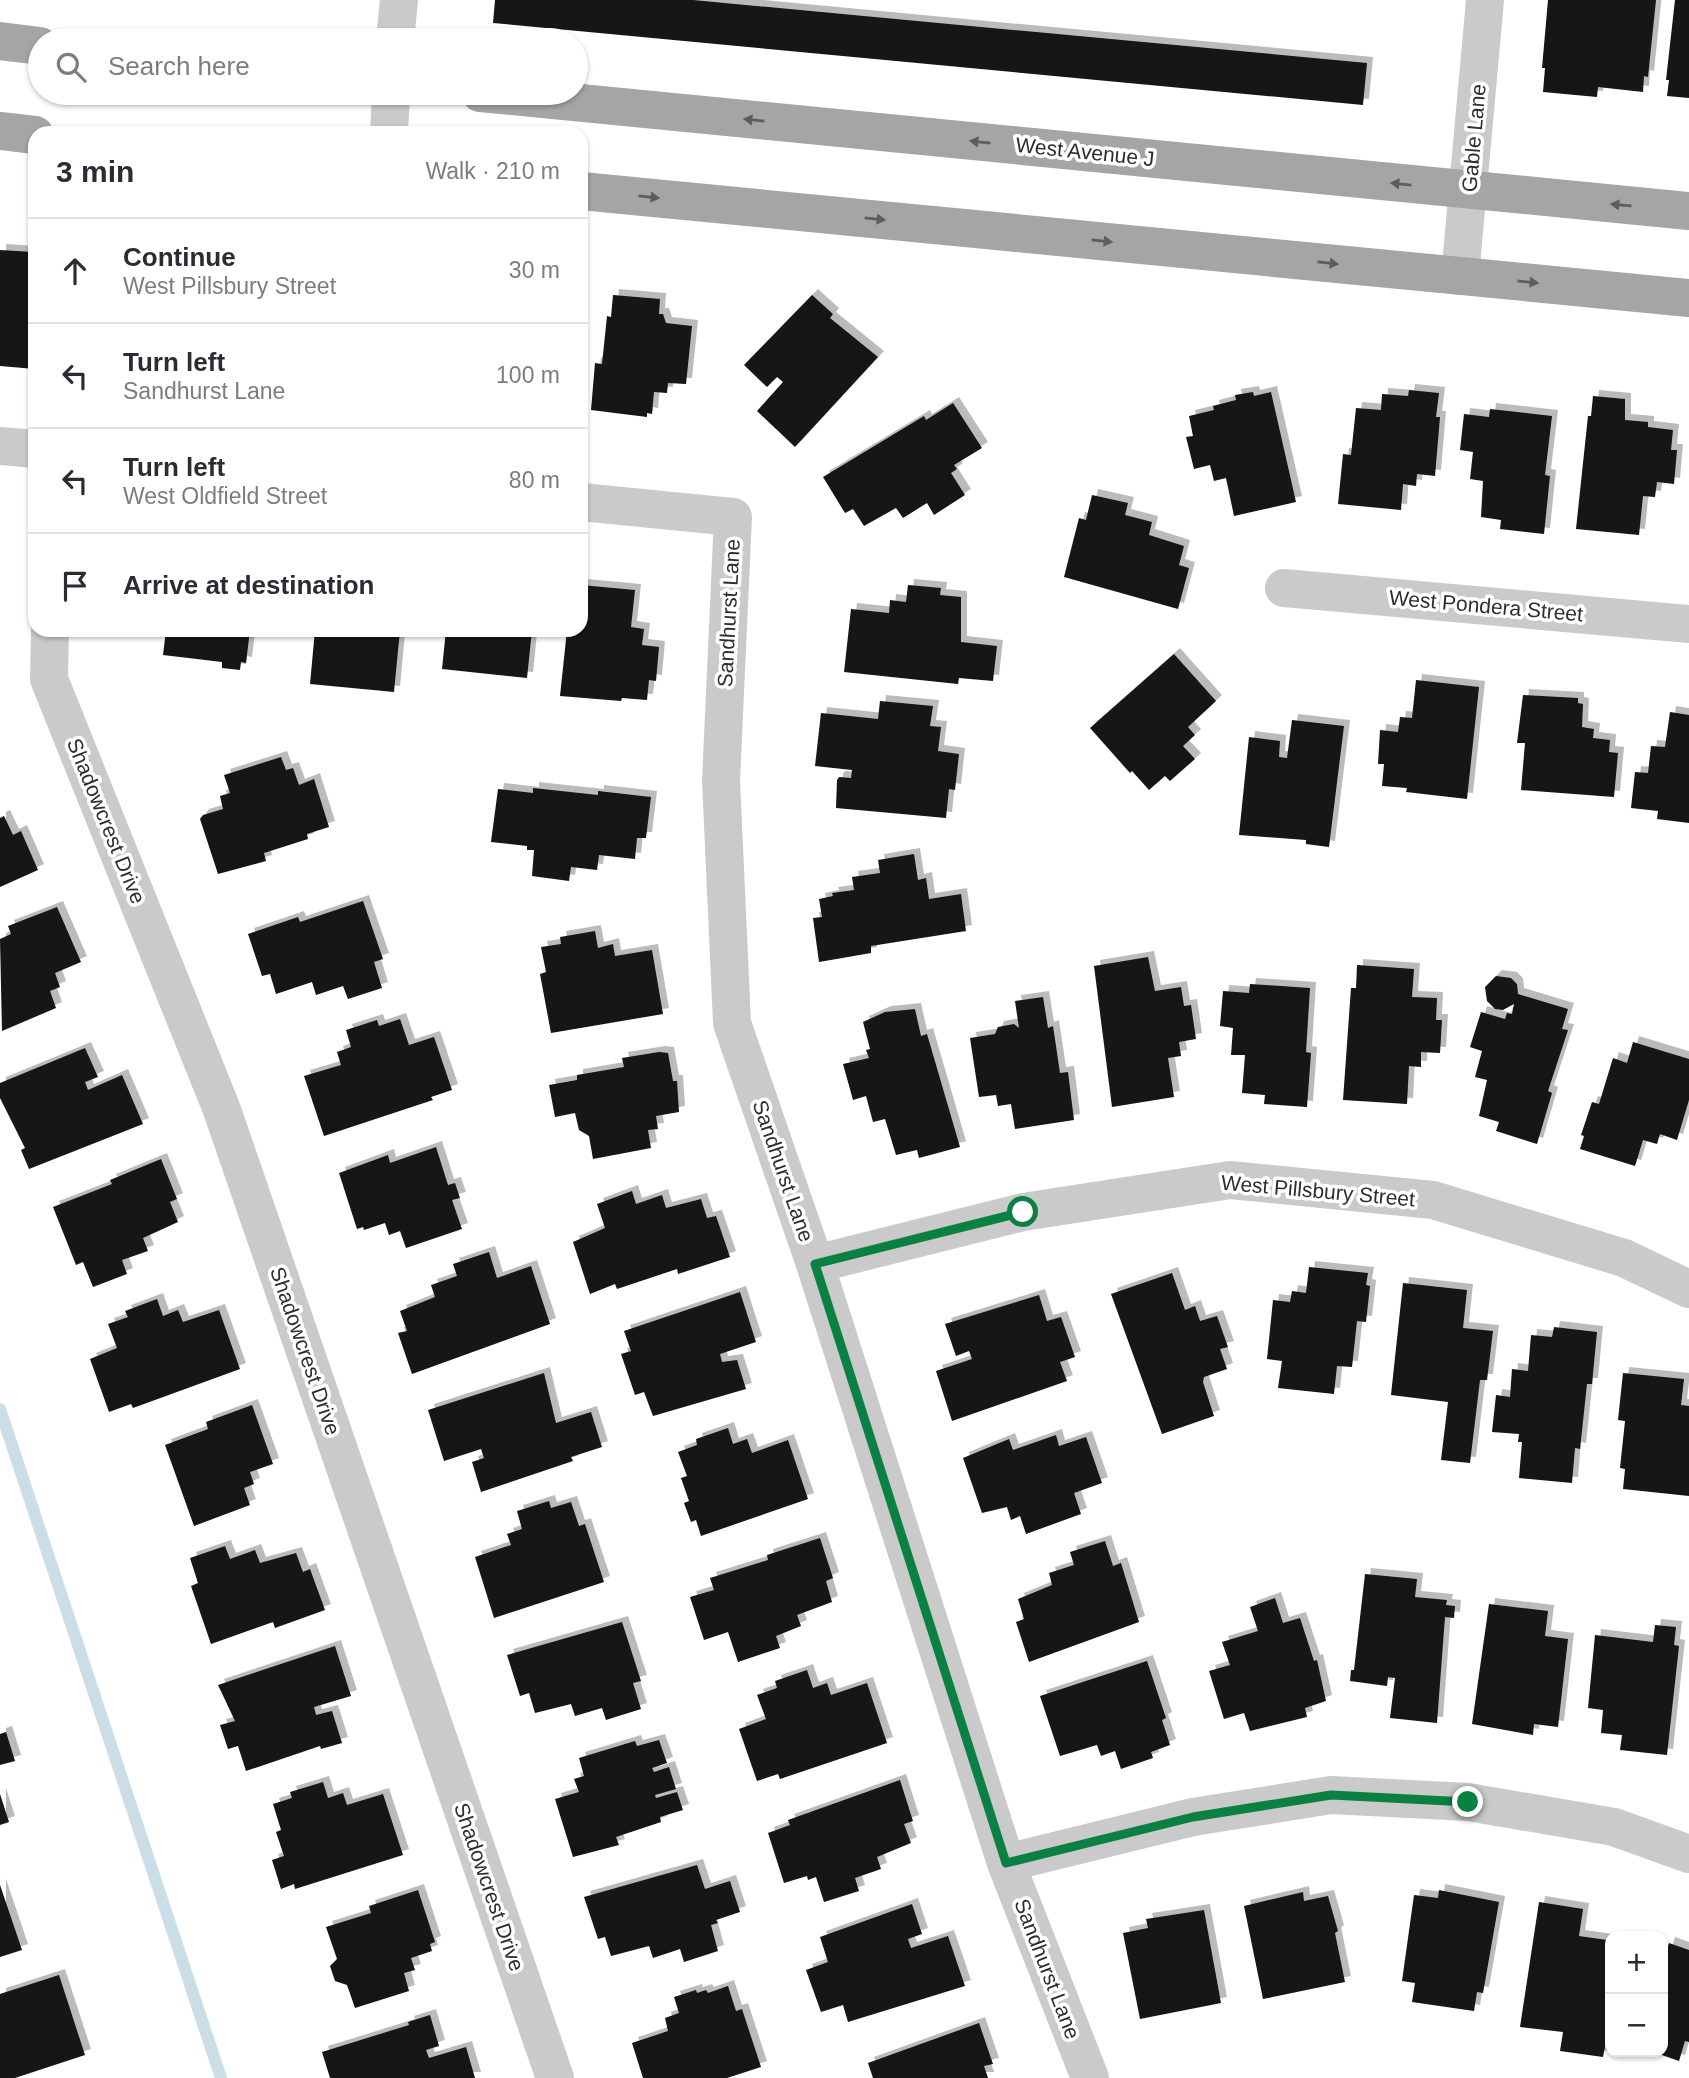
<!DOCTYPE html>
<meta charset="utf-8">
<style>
body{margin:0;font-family:Arial,sans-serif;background:#f7f7f7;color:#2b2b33}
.controls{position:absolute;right:21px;bottom:21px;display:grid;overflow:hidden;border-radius:14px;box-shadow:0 2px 5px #0004}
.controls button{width:63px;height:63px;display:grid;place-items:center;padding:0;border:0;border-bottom:2px solid #e1e1e2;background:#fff;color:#2b2b33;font:35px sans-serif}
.stop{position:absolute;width:21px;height:21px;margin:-16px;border:5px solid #0b8043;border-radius:50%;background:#fff}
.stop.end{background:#0b8043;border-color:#fff;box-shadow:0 2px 7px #0008}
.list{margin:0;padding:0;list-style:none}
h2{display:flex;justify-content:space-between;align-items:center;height:91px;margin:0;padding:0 28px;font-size:30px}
h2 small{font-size:23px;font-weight:400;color:#7c7c81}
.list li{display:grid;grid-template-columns:46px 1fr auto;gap:21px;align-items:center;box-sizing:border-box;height:105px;padding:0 28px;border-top:2px solid #e1e1e2}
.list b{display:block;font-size:26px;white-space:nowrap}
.list p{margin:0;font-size:23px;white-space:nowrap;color:#7c7c81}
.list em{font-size:23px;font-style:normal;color:#7c7c81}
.icon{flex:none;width:38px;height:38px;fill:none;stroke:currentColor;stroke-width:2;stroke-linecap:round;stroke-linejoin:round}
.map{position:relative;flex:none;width:1689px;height:2078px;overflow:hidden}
.search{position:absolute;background:#fff;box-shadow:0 2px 5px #0004;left:28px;top:28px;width:560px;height:77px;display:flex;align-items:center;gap:18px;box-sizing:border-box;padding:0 24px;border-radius:38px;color:#7c7c81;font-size:26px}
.panel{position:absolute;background:#fff;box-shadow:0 2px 5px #0004;left:28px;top:126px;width:560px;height:511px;border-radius:21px}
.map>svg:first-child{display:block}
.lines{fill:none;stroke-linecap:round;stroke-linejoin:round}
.stream{stroke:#cbdde7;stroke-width:12}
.building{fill:#141414;filter:url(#shadow)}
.minor{stroke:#cacaca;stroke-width:38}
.major{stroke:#a5a5a5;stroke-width:38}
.oneway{fill:#5d5d5d}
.route{stroke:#0b8043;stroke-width:9}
.labels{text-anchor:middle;stroke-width:7;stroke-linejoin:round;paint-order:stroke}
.street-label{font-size:21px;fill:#2d2d2d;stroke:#fff}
</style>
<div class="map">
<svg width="1689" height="2078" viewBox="0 0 1689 2078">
<defs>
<filter id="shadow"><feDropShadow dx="6" dy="-6" stdDeviation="0" flood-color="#0004"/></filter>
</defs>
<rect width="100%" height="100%" fill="#fff"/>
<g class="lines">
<path class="stream" d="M0 1409 221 2078"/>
</g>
<path class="building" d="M495 0H693L1367 63 1363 105 493 23Z
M1548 0H1656L1648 77 1644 76 1643 92 1598 87 1597 97 1543 92 1545 68H1542Z
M1675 0H1689V98L1667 96 1669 80H1666Z
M0 250 33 252 28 319H35V369L0 366Z
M613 295 660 299 659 314H663L666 323 692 326 686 384 668 383 667 393 654 392 652 414 647 413V417L591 410 595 363 602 364 607 316 611 317Z
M812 295 833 314 830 318 878 357 795 447 757 411 783 382 777 377 767 387 744 365Z
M1409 390 1439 393 1436 417H1440L1435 476 1417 474 1416 486 1403 484 1401 510 1338 504 1343 454 1351 455 1356 408 1381 410 1382 394 1408 396Z
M1253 392 1254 396 1271 392 1296 502 1234 516 1226 478 1214 481 1210 465 1194 469 1186 437 1193 436 1189 416 1214 410 1213 406 1236 400 1235 395Z
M1593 396 1625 399V420L1648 422V427L1673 430 1671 450H1677L1674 484 1657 482 1655 497 1643 496 1639 535 1576 529 1588 416H1591Z
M953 403 982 448 954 465 957 469 951 473 965 495 934 515 927 503 903 518 896 508 864 526 853 509 845 513 823 477 924 416 926 420Z
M1490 409 1552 416 1545 475 1550 476 1544 534 1500 529 1501 520 1481 517 1483 481 1470 479 1473 452 1460 450 1464 414 1489 417Z
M1092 495 1128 503 1125 515 1152 522 1149 535 1184 546 1179 565 1189 568 1178 609 1064 577 1079 518 1086 520Z
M581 585 635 590 631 627 644 629 642 645 659 647 656 681 649 680 647 700 622 698 621 701 560 696 567 630H581Z
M908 585 941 588 940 595 961 597V642L997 646 993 681 959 678 958 684 844 672 851 609 889 613 890 600 906 602Z
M166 630H250L246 663 241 662 240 670 222 668V662L163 655Z
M315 630H400L394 692 310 684Z
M446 630H532L527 678 442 669Z
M1174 654 1216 701 1188 727 1195 735 1183 746 1195 759 1170 781 1165 776 1149 790 1132 771 1130 773 1090 728Z
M1416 680 1479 687 1467 799 1406 792 1407 788 1382 786 1384 764H1378L1380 730 1398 732 1400 717 1412 718Z
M1523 695 1578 698V703L1583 704 1582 727 1594 729 1593 738 1610 740 1609 752 1618 753 1614 797 1521 790 1525 743H1517Z
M880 701 933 706 930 726 941 727 938 751 959 754 955 790 949 789 946 818 836 808 837 780 839 777 851 778 852 770 815 766 821 713 878 719Z
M1670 712 1689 715V823L1657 819 1658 811 1631 808 1635 772 1648 773 1651 746 1665 747Z
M1292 720 1344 726 1329 847 1306 844V840L1239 835 1249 737 1280 741 1279 757 1287 758Z
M281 757 286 770 293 768 299 785 314 779 329 827 307 834 308 839 264 853 266 861 218 874 200 819 203 815 223 809 220 796 230 793 224 775Z
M533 788 598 795V791L651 797 646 838H637L635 859 599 855 597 870 571 867 569 881 532 876 534 850H527V846L491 842 498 789 533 793Z
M4 816 13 835 21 831 38 870 0 887V818Z
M914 854 918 880 926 878 929 899 961 894 966 931 871 946V953L819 962 813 918 822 917 819 899 833 896 832 893 854 890 852 877 880 873 878 860Z
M363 901 383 959 374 962 382 988 348 999 343 986 316 995 312 982 276 994 270 974 262 976 248 934 298 917 300 922Z
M57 907 81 962 55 973 60 987 50 991 56 1008 2 1031 0 939 11 934 8 926Z
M595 931 598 948 613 944 615 956 652 950 663 1014 551 1033 540 974 546 972 541 947 561 944 560 937Z
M1148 957 1155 991 1181 987 1184 1006 1191 1005 1196 1039 1179 1042 1181 1056 1168 1058 1174 1097 1112 1107 1094 966Z
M1357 965 1414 969 1412 997 1437 998 1436 1020H1442L1440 1053 1421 1052V1067L1409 1066 1407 1104 1343 1100 1351 988H1356Z
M1496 976 1511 978 1517 984 1518 994 1568 1009 1562 1029 1568 1030 1548 1091 1552 1093 1537 1144 1496 1131 1499 1122 1479 1116 1487 1080 1475 1077 1482 1051 1470 1047 1481 1012 1505 1019 1507 1013 1512 1014 1514 1004 1503 1010 1495 1009 1487 1001 1485 987Z
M1250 984 1310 988 1306 1052 1311 1053 1307 1107 1264 1104 1265 1095 1242 1093 1245 1055H1231L1233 1028 1220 1026 1223 991 1249 993Z
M1043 997 1048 1028 1053 1026 1060 1073 1068 1072 1074 1120 1015 1129 1011 1104 998 1106 996 1095 979 1097 970 1038 995 1034 998 1027 1014 1024 1019 1028 1015 1001Z
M915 1009 921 1036 927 1034 960 1147 919 1158 917 1150 896 1155 885 1119 873 1122 866 1096 853 1100 843 1064 869 1058 866 1050 870 1049 863 1022 885 1012Z
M400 1019 409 1045 434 1037 452 1090 431 1097 433 1100 324 1136 304 1076 341 1065 337 1052 351 1047 346 1030 377 1020 379 1026Z
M1633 1042 1689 1059V1100L1677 1140 1660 1134 1657 1144 1643 1140 1635 1166 1580 1149 1584 1136 1581 1135 1592 1102 1599 1104 1613 1058 1627 1063Z
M85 1048 98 1077 85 1082 88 1090 122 1075 143 1124 29 1169 21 1150 25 1148 0 1098V1083Z
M659 1052 668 1053 673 1081H677L679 1112 656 1116 658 1129 648 1130 651 1148 593 1159 589 1136 579 1130 575 1113 555 1117 549 1085 577 1080V1075L624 1067 622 1058Z
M436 1147 448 1185 455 1183 460 1198 452 1200 462 1229 406 1248 400 1231 389 1235 385 1223 364 1230 363 1227 357 1229 339 1173 388 1155 390 1163Z
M161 1159 177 1199 170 1202 178 1222 143 1238 148 1251 122 1260 127 1274 93 1287 83 1262 76 1265 53 1207 112 1184 110 1180Z
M632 1191 636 1204 662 1195 666 1208 701 1199 707 1218 716 1216 730 1257 678 1274 677 1269 617 1289 615 1284 590 1294 573 1242 605 1228 597 1204Z
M489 1252 497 1278 531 1266 550 1324 412 1374 398 1333 407 1331 400 1311 435 1297 431 1285 457 1276 453 1264Z
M1309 1267 1368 1273 1366 1285 1370 1286 1366 1322 1357 1321 1352 1367 1337 1366 1334 1394 1278 1388 1282 1361 1267 1359 1273 1300 1290 1302 1292 1291 1306 1293Z
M1172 1273 1185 1310 1195 1306 1200 1321 1217 1316 1228 1347 1220 1349 1227 1369 1204 1377 1203 1382 1214 1416 1162 1434 1111 1294Z
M1403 1283 1467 1290 1463 1328 1493 1331 1487 1380H1480L1470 1463 1441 1460 1448 1402 1391 1395Z
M740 1292 756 1342 720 1354 722 1362 737 1360 746 1389 653 1416 644 1392 635 1395 621 1354 631 1351 624 1331Z
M1039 1295 1047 1321 1061 1317 1075 1357 1060 1362 1067 1381 952 1421 936 1371 972 1359 969 1351 956 1356 945 1324Z
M157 1299 163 1316 178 1310 183 1322 219 1310 240 1369 133 1408 131 1404 109 1412 90 1359 117 1348 108 1324 128 1317 125 1311Z
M1554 1327 1597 1332 1592 1384H1587L1580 1449 1575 1448 1572 1483 1519 1478 1522 1442H1518L1519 1434 1492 1432 1496 1395 1510 1397 1512 1369 1528 1371 1531 1335 1552 1337Z
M544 1373 556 1423 591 1412 602 1447 571 1457 573 1461 481 1492 472 1462 484 1458 481 1449 444 1461 428 1410Z
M1623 1373 1684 1379 1681 1405 1689 1406V1496L1623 1489 1625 1469 1620 1468 1625 1421 1618 1420Z
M252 1405 273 1464 250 1472 254 1484 244 1488 250 1505 194 1526 165 1445 208 1429 206 1422Z
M728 1428 733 1444 747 1439 752 1453 788 1440 808 1499 701 1536 696 1520 691 1522 684 1503 689 1501 681 1478 687 1476 678 1452 697 1445 696 1439Z
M1056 1435 1059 1446 1086 1437 1102 1483 1074 1493 1081 1514 1026 1534 1020 1516 1011 1520 1007 1507 982 1513 963 1458 1009 1439 1013 1450Z
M549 1501 551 1508 571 1502 579 1526 585 1524 604 1582 494 1618 475 1557 511 1545 507 1534 522 1529 517 1511Z
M820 1538 833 1578 826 1581 832 1602 797 1615 801 1626 776 1636 780 1648 738 1662 728 1632 704 1640 690 1597 714 1590 710 1578 768 1560 767 1555Z
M1105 1541 1113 1566 1121 1563 1139 1622 1029 1662 1016 1622 1024 1619 1018 1599 1052 1585 1049 1573 1074 1565 1070 1552Z
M225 1546 230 1559 255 1550 260 1563 296 1553 303 1572 310 1569 325 1610 275 1628 273 1622 211 1644 191 1586 198 1583 190 1558Z
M1365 1574 1417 1579 1415 1597 1447 1600 1446 1605 1455 1606 1454 1618 1445 1617 1437 1723 1390 1718 1395 1678 1388 1677 1387 1686 1350 1681 1351 1670H1354Z
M1275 1598 1283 1623 1300 1618 1314 1661 1317 1660 1326 1701 1305 1708 1307 1717 1250 1731 1244 1713 1224 1719 1209 1671 1230 1665 1222 1642 1258 1631 1250 1607Z
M1489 1604 1548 1611 1545 1636 1568 1639 1558 1727 1534 1724 1533 1735 1472 1724Z
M622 1622 641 1681 633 1683 641 1709 606 1720 602 1708 575 1716 571 1704 535 1713 529 1693 520 1696 507 1655Z
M1655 1625 1676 1627 1674 1645 1679 1646 1667 1755 1620 1750 1622 1735 1601 1733 1603 1710 1588 1708 1595 1635 1653 1642Z
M335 1646 351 1696 314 1707 316 1715 332 1711 342 1743 321 1749 320 1746 246 1771 238 1746 228 1749 220 1725 235 1721 218 1685Z
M1147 1661 1166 1718 1162 1720 1170 1745 1151 1752 1153 1758 1121 1769 1115 1751 1101 1756 1097 1745 1060 1756 1040 1696Z
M807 1670 813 1688 827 1683 831 1695 867 1683 887 1743 780 1779 778 1774 757 1781 739 1729 766 1719 757 1695 777 1688 775 1681Z
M6 1732 15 1761 0 1765V1734Z
M659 1740 667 1763 652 1768 654 1772 669 1767 676 1789 655 1795 656 1798 677 1792 683 1810 660 1817 661 1822 616 1837 619 1845 573 1857 555 1799 579 1792 574 1779 584 1776 579 1758 635 1741 637 1746Z
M900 1780 913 1821 904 1824 911 1843 877 1857 881 1869 855 1878 859 1891 824 1902 816 1877 808 1880 807 1876 784 1883 768 1833 790 1825 788 1820Z
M323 1782 328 1798 343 1793 347 1805 383 1794 403 1855 295 1889 294 1884 281 1889 272 1860 284 1856 276 1832 281 1830 273 1804 292 1798 290 1792Z
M0 1794 9 1822 0 1825Z
M697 1865 705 1889 730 1881 740 1912 716 1920 718 1923 711 1925 718 1951 684 1962 680 1949 653 1958 649 1946 611 1956 605 1937 598 1939 584 1897Z
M0 1885 22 1950 0 1957Z
M418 1890 435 1942 430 1944 432 1951 411 1958 415 1970 404 1973 409 1991 355 2008 347 1985 335 1981 330 1966 337 1959 326 1927 371 1913 369 1906Z
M1439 1890 1499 1902 1483 1993 1477 1992 1474 2011 1412 2002 1415 1983 1402 1981 1414 1895 1438 1898Z
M1303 1892 1304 1901 1328 1896 1338 1931 1335 1933 1345 1982 1263 1999 1244 1906Z
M1539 1902 1583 1909 1579 1936 1607 1940 1605 1955H1610V2021L1603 2057 1560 2051 1563 2032 1520 2027Z
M912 1904 922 1934 908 1939 911 1948 948 1936 965 1986 848 2022 843 2005 821 2012 806 1970 828 1962 820 1937Z
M1204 1910 1221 2003 1140 2019 1123 1933 1148 1928 1146 1919Z
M1669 1943 1689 1950V2042L1685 2041 1679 2061 1653 2052H1663V1962Z
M59 1975 85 2055 15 2078H0V1994Z
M728 1986 736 2011 742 2009 761 2067 727 2078H643L632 2043 668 2031 665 2018 679 2013 674 1997 696 1990 697 1993 706 1990 708 1993Z
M430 2015 439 2046 426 2050 429 2058 466 2047 475 2078H330L322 2052 409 2025 408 2022Z
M979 2023 993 2064 984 2066 988 2078H873L868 2063Z"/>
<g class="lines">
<path class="minor" d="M395 40 399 0
M389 133 391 93
M1460 276 1485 0
M0 446 35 449
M581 502 733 517 721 781 732 1023 815 1264 1006 1863 1090 2078
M1284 588 1689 624
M50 630 49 679 222 1110 555 2078
M815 1264 1023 1212 1230 1180 1433 1200 1624 1258 1689 1289
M1006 1863 1193 1817 1331 1795 1468 1802 1614 1827 1689 1854"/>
<path class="major" d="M0 41 40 46
M480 93 1689 211
M0 131 35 135
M581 191 1689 298"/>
</g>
<defs><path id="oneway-solid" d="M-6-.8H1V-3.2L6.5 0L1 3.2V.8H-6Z" transform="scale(1.75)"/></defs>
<g class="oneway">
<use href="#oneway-solid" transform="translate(754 120) rotate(-174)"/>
<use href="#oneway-solid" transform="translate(980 142) rotate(-174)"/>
<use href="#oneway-solid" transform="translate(1401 184) rotate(-174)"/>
<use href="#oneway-solid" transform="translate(649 197) rotate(6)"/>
<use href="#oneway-solid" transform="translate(1621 205) rotate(-175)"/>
<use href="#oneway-solid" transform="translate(875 219) rotate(6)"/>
<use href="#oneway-solid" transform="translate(1102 241) rotate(6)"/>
<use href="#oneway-solid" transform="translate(1328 263) rotate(6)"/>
<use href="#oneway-solid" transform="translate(1528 282) rotate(6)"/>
</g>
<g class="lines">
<path class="route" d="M1023 1212 815 1264 1006 1863 1193 1817 1331 1795 1468 1802"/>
</g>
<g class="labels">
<g class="street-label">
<text transform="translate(1474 138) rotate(-85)" y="7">Gable Lane</text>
<text transform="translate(1085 152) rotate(6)" y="7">West Avenue J</text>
<text transform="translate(1486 606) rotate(5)" y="7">West Pondera Street</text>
<text transform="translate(729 613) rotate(-87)" y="7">Sandhurst Lane</text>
<text transform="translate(106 821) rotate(68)" y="7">Shadowcrest Drive</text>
<text transform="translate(783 1171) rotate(71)" y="7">Sandhurst Lane</text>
<text transform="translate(1318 1191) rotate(5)" y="7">West Pillsbury Street</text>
<text transform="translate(305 1351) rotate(71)" y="7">Shadowcrest Drive</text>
<text transform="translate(489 1887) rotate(71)" y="7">Shadowcrest Drive</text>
<text transform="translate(1047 1969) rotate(69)" y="7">Sandhurst Lane</text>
</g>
</g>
</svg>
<div class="controls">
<button>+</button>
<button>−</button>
</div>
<div class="stop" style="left:1023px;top:1212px"></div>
<div class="stop end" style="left:1468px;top:1802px"></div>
<div class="search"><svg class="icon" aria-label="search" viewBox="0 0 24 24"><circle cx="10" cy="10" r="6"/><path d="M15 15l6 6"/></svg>Search here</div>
<section class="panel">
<h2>3 min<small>Walk · 210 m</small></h2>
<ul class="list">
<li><svg class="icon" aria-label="ahead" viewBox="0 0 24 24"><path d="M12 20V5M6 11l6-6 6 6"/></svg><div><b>Continue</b><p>West Pillsbury Street</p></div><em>30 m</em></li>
<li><svg class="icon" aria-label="left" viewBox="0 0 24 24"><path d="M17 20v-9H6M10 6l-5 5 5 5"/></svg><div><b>Turn left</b><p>Sandhurst Lane</p></div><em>100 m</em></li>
<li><svg class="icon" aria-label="left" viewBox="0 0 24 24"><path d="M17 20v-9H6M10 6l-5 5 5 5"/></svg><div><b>Turn left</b><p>West Oldfield Street</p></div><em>80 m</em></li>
<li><svg class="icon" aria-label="arrive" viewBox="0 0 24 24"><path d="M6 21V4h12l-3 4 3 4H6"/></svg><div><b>Arrive at destination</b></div></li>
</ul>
</section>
</div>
